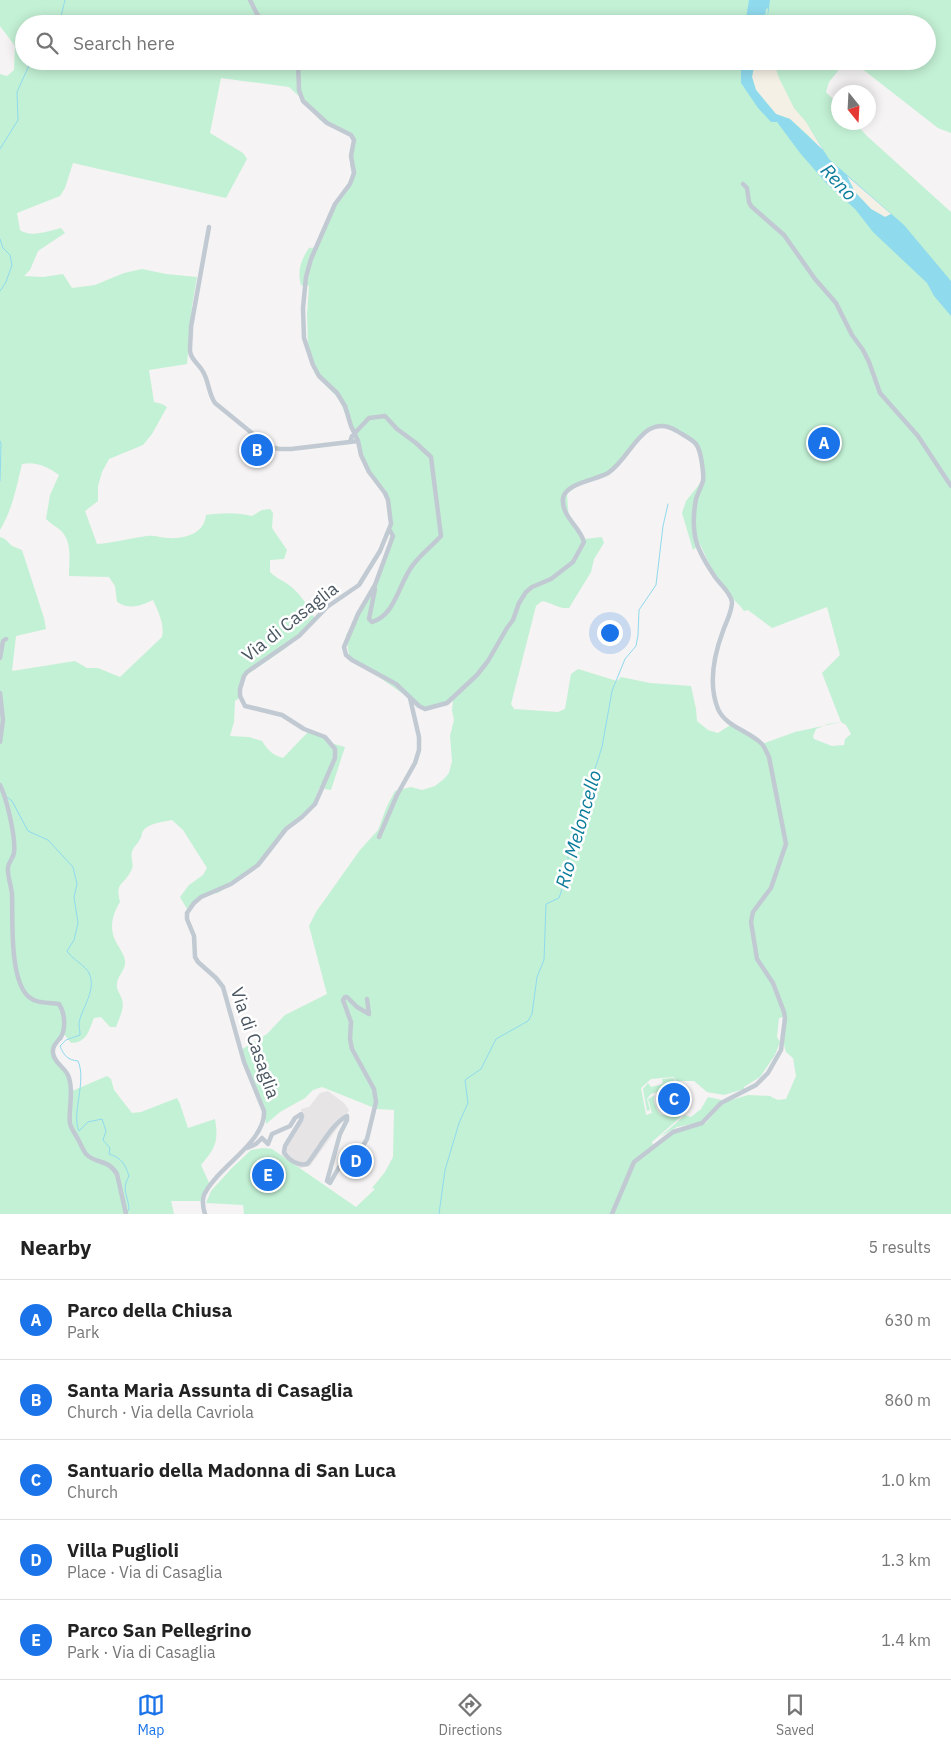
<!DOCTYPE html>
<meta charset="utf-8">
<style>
body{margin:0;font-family:"IBM Plex Sans",sans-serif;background:#f6f6f6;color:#222}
.compass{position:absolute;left:831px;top:85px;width:45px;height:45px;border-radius:50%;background:#fff;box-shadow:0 2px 12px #0003;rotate:162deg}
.you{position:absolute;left:609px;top:632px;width:18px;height:18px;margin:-12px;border:4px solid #fff;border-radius:50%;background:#1a73e8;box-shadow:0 0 0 8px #1a73e833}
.badge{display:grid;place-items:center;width:32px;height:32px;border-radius:50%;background:#1a73e8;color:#fff;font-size:16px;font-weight:700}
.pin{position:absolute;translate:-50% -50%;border:2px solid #fff;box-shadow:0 1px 5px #0006}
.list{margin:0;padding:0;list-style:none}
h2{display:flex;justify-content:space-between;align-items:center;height:65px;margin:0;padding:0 20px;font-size:21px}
h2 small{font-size:16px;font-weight:400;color:#767676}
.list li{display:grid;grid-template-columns:32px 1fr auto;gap:15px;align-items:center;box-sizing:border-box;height:80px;padding:0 20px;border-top:1px solid #e0e0e0}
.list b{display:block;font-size:19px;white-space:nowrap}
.list p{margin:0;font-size:16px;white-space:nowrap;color:#767676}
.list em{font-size:16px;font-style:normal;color:#767676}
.icon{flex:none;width:28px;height:28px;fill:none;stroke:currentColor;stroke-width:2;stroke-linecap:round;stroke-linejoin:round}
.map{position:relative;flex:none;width:951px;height:1214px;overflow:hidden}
.search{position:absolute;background:#fff;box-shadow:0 2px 12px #0003;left:15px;right:15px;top:15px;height:55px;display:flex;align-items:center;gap:12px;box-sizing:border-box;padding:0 18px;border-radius:28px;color:#767676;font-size:19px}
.sheet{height:465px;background:#fff}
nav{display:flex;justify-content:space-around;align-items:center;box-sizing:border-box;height:70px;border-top:1px solid #e0e0e0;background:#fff;font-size:14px;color:#767676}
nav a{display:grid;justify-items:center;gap:2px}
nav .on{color:#1a73e8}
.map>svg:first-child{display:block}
.education{fill:#e6e4e5}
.green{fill:#c3f1d5;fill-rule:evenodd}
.sand{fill:#f5f0e5}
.water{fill:#90daee;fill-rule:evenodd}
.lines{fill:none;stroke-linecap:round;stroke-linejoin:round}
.stream{stroke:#90daee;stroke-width:1}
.minor{stroke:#c1cad2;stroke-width:4.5}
.labels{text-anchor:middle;stroke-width:5;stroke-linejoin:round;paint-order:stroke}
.street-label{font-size:18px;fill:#4a5661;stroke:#fff}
.water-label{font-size:19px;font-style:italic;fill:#0c7c9b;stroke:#fff}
</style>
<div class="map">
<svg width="951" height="1214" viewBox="0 0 951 1214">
<rect width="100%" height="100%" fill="#f5f3f3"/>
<path class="education" d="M328 1091 344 1103 349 1110 344 1119 310 1166 300 1168 281 1155 301 1123 303 1117 301 1109 309 1107 320 1093Z"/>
<path class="green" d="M0 0H951V133L938 128 852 61H927V24H270L262 18 267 24H24V61H846L829 82 826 92 838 104V122L855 123 867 136 951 212V1214H244L243 1205 206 1203 211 1191 231 1169 251 1150 263 1148 272 1149 356 1207 375 1189 372 1188 385 1172 393 1157 394 1110 377 1109 322 1087 313 1090 305 1098 280 1112 266 1124 264 1112 241 1050 267 1034 285 1015 327 994 309 926 316 912 360 850 378 830 387 806 395 791 411 787 422 790 435 786 444 779 449 773 452 761 450 736 454 720 452 711 453 700 428 709C400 694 375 673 349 656L346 635 367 601 386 558 391 530 386 490 373 480 339 399 315 374 308 347 307 315 309 285 306 287 301 285C297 270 301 260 309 248L318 247 325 225 353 177 350 164 355 138 320 120 301 98 289 87 221 78 210 133 243 153 247 159 226 198 73 163 65 188 60 196 17 213 20 230C30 238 49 231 61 228L65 233 38 251 30 270 24 276 43 277 63 274 72 288 95 285 124 273 142 269 166 274 197 277 192 306 187 364 149 370 154 402 162 404 167 407 152 434 143 445 109 459 102 472 98 486V501L85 511 97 544C114 543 130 538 147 536 155 535 160 538 167 538 183 539 204 535 206 515 222 513 236 512 252 516L262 510 270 509 273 513 272 528 287 550 284 559 270 560V572C276 578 282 580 289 585 301 594 308 607 316 620L286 648 245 676 242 685V696L235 701 234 722 230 736 249 737 262 741C268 750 272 755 283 758L308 732 326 737 334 744 345 747 331 790 319 788 312 807 289 825 263 858 251 869 218 893 209 894 195 901 187 909 180 897 189 885 203 875 207 868 183 830 172 820C163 822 148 823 143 831 141 834 142 837 140 839 138 844 133 847 132 852 130 859 135 864 131 871 123 886 115 882 120 902 113 913 109 927 115 940 118 947 124 953 125 961 126 970 118 975 117 983 116 989 119 992 121 997 126 1007 119 1018 116 1027H110L101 1017 94 1018C89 1030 87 1043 71 1043L64 1034 53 1047 52 1054 68 1075 72 1091 107 1076 111 1079 114 1090 132 1113 141 1112 177 1098 180 1104 188 1128 215 1119C219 1142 215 1148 201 1165L210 1185 202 1201H171L174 1214H0V537L5 539 12 546 22 550 44 618 46 629 16 636 12 671 75 661 87 668H98L120 677 162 637C165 625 158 611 153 600 140 606 130 610 117 602L115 586 109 577 69 576C69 560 73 540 59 529 55 526 50 523 46 519L50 495 59 475C49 467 35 461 22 464 16 488 13 508 0 530V74L7 76 14 70 15 46 0 26ZM662 425 681 434 698 447 702 481 686 501 682 513 693 550 700 544C708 562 718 582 731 597 736 602 740 605 744 611L748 610 772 628 827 607 840 655 822 673 841 722 795 732 762 744 732 724 718 733 708 730 697 721 696 709 691 686 650 683 621 677 617 681 578 669 571 674 565 709 558 712 514 709 511 704 536 606 542 601C553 603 558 609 569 608L591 572 594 559 604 543 602 537 585 539 569 520 567 494 583 482 610 474 649 427ZM841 722 846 725 851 734 845 739 844 745 832 746 814 739 813 736 816 729 828 724ZM784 1017V1045L786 1052 793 1058 796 1076 786 1099 778 1100 771 1097V1096L748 1095 731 1100 721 1105 706 1123 672 1134 653 1146 652 1142 684 1114 683 1112C672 1115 660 1120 656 1107 654 1102 653 1100 655 1095L648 1099 652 1113 646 1115 641 1088 651 1079 674 1077 676 1081H694L707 1092 724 1095 744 1089V1087L760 1077 775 1055 780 1042 777 1037 779 1018Z
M674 1078 675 1083H672V1088L651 1094 647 1099 650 1110 647 1111 643 1089 648 1083 651 1087 663 1084 662 1079Z
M708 1097 722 1100 702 1122 677 1127 660 1137 685 1115 691 1117 701 1109Z"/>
<path class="sand" d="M755 61H773L779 78 794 108 806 122 825 153 807 134 790 119 776 114 756 90 752 77Z
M846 174 891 214 885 217 871 209 855 192Z"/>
<path class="water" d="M749 0H770L767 24 768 8 766 9 764 24H745Z
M741 61H755L752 77 756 90 776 114 790 119 823 150 806 122 794 108 806 122 829 159 904 225 951 281V316L934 296 927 283 873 232 855 209 827 184 800 153 777 122H771L758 108 741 83ZM847 176 891 214 885 217 871 209 855 192Z"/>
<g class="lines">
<path class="stream" d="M59 24 65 0
M0 149 18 120 17 92 31 61
M0 239 3 248 10 255 12 265 6 282 0 291
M0 441 1 444 0 481
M7 797 12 801 28 831 48 840 73 867 77 884 74 897 78 923 74 940 67 951C72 959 86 966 89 973 97 990 82 1007 79 1023 79 1026 80 1031 80 1035L66 1040 60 1046C64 1056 68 1060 78 1061 87 1081 71 1114 79 1131L88 1122 102 1119 106 1131 103 1140 110 1148 109 1154C122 1158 125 1164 129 1176 121 1190 128 1195 129 1209L127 1212
M439 1214 445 1170 459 1123 468 1103 465 1080 481 1069 496 1039 528 1021 532 1014 537 977 544 960 546 904 559 898 565 880 571 837 587 794 602 747 612 691 625 659 636 646 638 635 639 610 656 585 663 526 668 504"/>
<path class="minor" d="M250 0 257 14 266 24
M743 184 747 188 749 202 751 206 784 235 815 279 836 303 852 335 863 350 869 362 880 393 918 436 951 486
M209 227 191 327C191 335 190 343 190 351 191 360 198 363 202 370 209 380 208 393 215 403L269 447 280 449H291L358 441
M350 442 352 436 369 418 385 416 397 429 416 443 431 457 441 536C432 546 421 554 413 565 399 582 396 615 372 622L369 619 375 589
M389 529 393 536 375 585 358 614 344 647 346 655 352 660 396 684 419 706 425 709 447 703 477 675 488 661 507 628 513 620 519 603 526 592 532 587 551 579 573 562 584 542C580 527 561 516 563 498 566 483 596 480 608 473 631 459 643 410 677 431 683 435 692 439 696 444 701 450 704 473 703 481 701 487 698 493 696 499 694 510 693 525 695 536 697 550 708 566 715 577 720 584 731 593 732 602 732 612 726 622 723 631 714 655 708 684 718 709 725 726 749 731 762 744 765 748 767 753 769 757L786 844 771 888 753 912 751 922 757 959 773 983 784 1012 785 1018 781 1050 768 1073 756 1085 721 1103 702 1123 673 1132 634 1162 612 1214
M0 658 3 641 6 639
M0 693 3 720 0 742
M0 785C7 799 16 838 14 853 13 858 9 862 8 867 7 875 11 885 12 894 13 918 9 981 29 997 37 1004 49 1002 59 1004 65 1013 66 1028 61 1037 57 1042 52 1046 53 1053 54 1064 67 1068 69 1078 74 1093 68 1110 70 1124 72 1130 76 1135 79 1141 81 1145 83 1150 86 1154 97 1165 107 1158 117 1174L126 1214
M379 837 397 795 415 763 419 750V737L410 698
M247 1148 256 1144 262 1138 268 1144 272 1134 290 1126 295 1118 301 1114 302 1116 301 1120 285 1146 284 1152C288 1160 298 1166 307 1164 318 1151 332 1123 347 1116V1120L340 1134 327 1181 330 1183 349 1150 351 1147 360 1151 367 1139 376 1102 374 1089 352 1049 350 1039 351 1022 343 1000 345 997H347L357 1007 369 1014 367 999
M205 1214C203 1208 202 1201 204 1195 216 1168 266 1142 264 1111L244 1062 223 987 216 978 198 962 195 957 194 936 187 919V913L194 903 201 897 231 884 258 865 286 829 302 817 315 804 335 758V749L325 737 304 729 282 715 245 706 240 696V689L244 676 247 672 299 636 327 607 359 585 380 551 391 524 388 500 385 493 369 472 361 455 358 441 351 426 345 406 337 393 319 376 313 365 304 338 303 308 306 277 311 259 335 204 350 184 354 173 351 156 354 140 351 135 327 123 303 101 299 90 298 61"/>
</g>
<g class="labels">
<g class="street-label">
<text transform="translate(290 622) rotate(-38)" y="6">Via di Casaglia</text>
<text transform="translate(255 1043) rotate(71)" y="6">Via di Casaglia</text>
</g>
<g class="water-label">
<text transform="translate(839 182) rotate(47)" y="7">Reno</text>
<text transform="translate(578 829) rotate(-74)" y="7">Rio Meloncello</text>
</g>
</g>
</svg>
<svg class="compass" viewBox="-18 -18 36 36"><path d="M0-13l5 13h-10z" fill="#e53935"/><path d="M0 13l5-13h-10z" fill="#767676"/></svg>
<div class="you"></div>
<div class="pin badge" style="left:824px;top:443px">A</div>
<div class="pin badge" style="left:257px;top:450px">B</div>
<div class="pin badge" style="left:674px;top:1099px">C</div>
<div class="pin badge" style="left:356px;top:1161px">D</div>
<div class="pin badge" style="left:268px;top:1175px">E</div>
<div class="search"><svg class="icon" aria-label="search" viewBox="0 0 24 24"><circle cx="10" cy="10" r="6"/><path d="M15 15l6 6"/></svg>Search here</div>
</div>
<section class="sheet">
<h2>Nearby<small>5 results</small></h2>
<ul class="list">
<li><span class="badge">A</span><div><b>Parco della Chiusa</b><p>Park</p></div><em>630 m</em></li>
<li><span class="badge">B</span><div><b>Santa Maria Assunta di Casaglia</b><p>Church · Via della Cavriola</p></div><em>860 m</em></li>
<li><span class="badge">C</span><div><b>Santuario della Madonna di San Luca</b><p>Church</p></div><em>1.0 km</em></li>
<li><span class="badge">D</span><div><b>Villa Puglioli</b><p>Place · Via di Casaglia</p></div><em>1.3 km</em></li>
<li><span class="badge">E</span><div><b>Parco San Pellegrino</b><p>Park · Via di Casaglia</p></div><em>1.4 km</em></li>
</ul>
</section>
<nav>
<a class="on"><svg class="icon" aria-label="map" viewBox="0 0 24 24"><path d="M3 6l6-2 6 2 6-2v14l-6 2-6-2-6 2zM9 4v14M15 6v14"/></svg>Map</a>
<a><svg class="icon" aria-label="directions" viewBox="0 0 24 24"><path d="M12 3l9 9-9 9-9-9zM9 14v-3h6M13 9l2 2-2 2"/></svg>Directions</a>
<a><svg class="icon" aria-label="saved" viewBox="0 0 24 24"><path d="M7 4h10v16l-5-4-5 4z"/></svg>Saved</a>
</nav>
